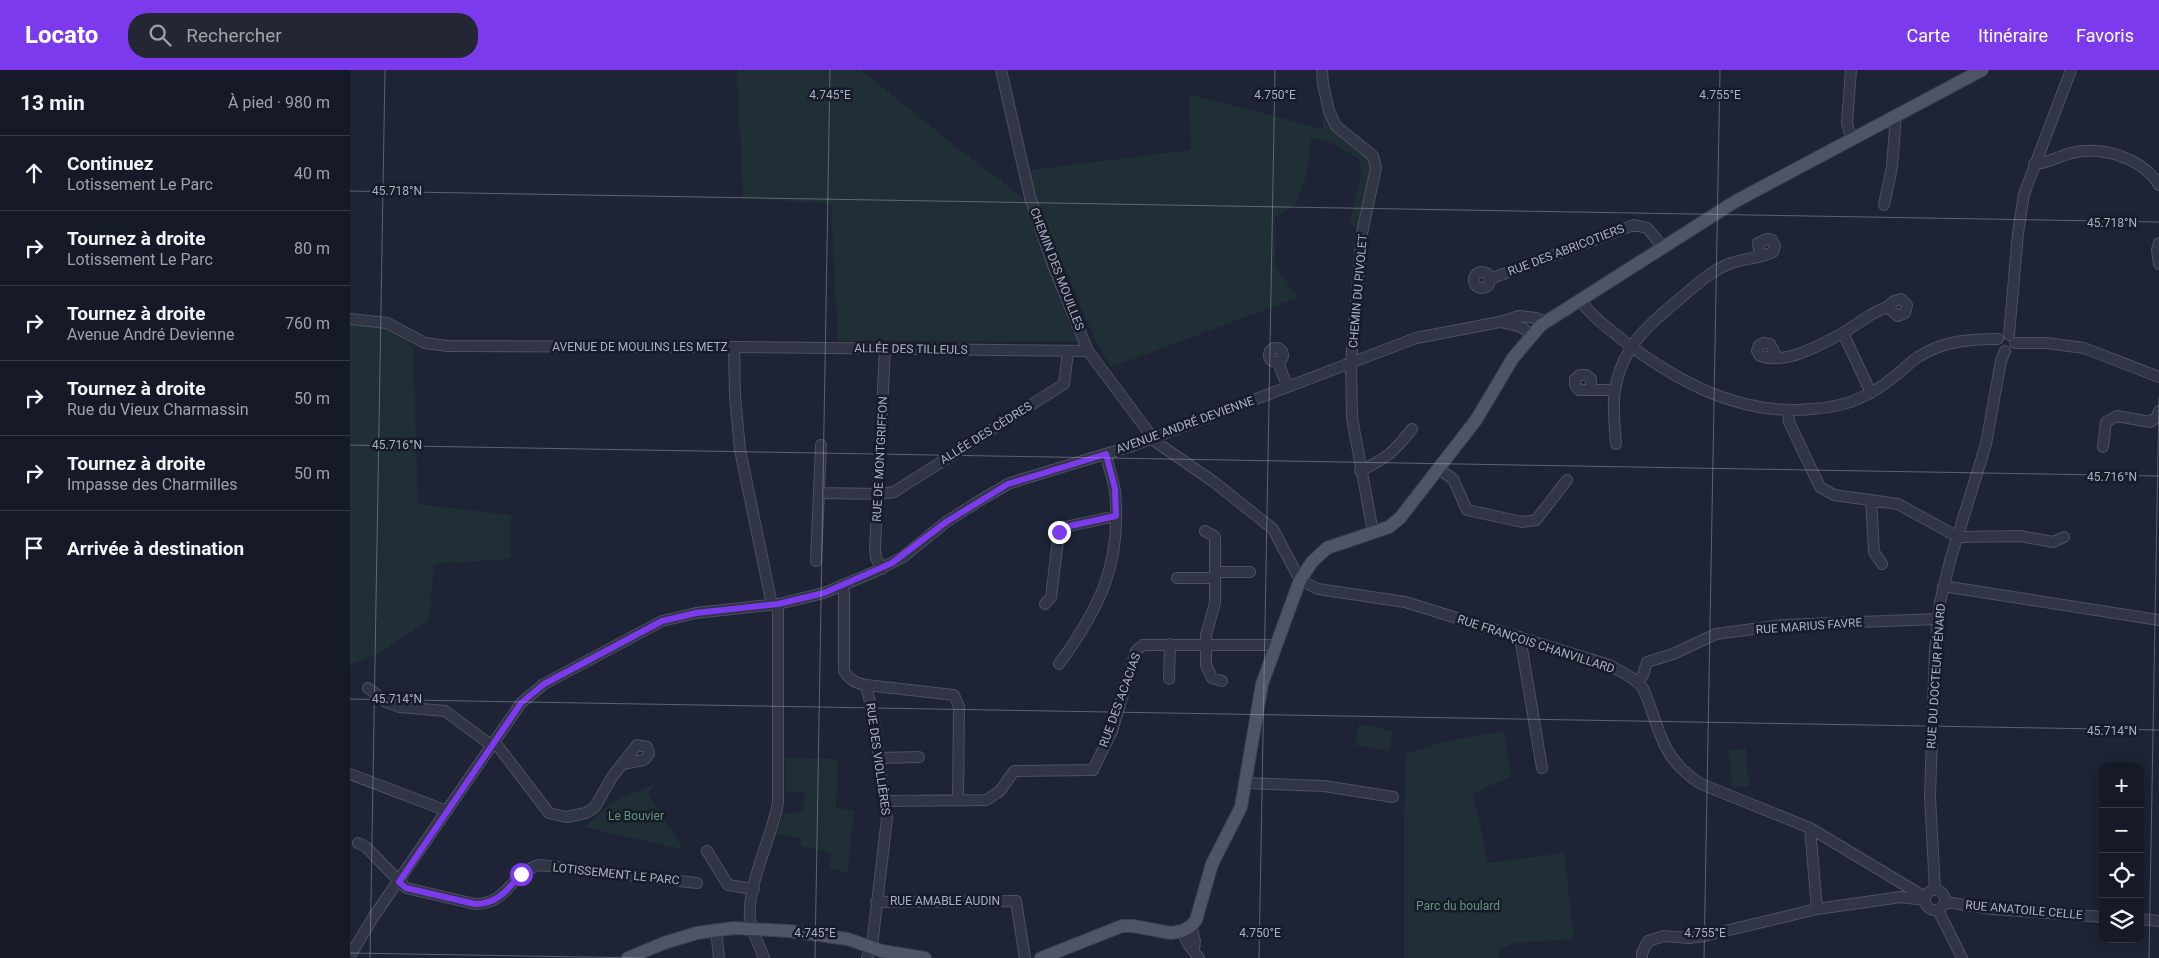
<!DOCTYPE html>
<html lang="fr">
<meta charset="utf-8">
<style>
body{margin:0;font-family:Roboto,sans-serif;background:#232734;color:#f1f3f6}
.controls{position:absolute;right:15px;bottom:15px;display:grid;overflow:hidden;border-radius:10px;box-shadow:0 2px 12px #0003}
.controls button{width:45px;height:45px;display:grid;place-items:center;padding:0;border:0;border-bottom:1px solid #353845;background:#161a28;color:#f1f3f6;font:25px sans-serif}
.stop{position:absolute;width:15px;height:15px;margin:-11px;border:4px solid #7c3aed;border-radius:50%;background:#fff}
.stop.end{background:#7c3aed;border-color:#fff;box-shadow:0 1px 5px #0008}
.list{margin:0;padding:0;list-style:none}
h2{display:flex;justify-content:space-between;align-items:center;height:65px;margin:0;padding:0 20px;font-size:21px}
h2 small{font-size:16px;font-weight:400;color:#9ea1a8}
.list li{display:grid;grid-template-columns:32px 1fr auto;gap:15px;align-items:center;box-sizing:border-box;height:75px;padding:0 20px;border-top:1px solid #353845}
.list b{display:block;font-size:19px;white-space:nowrap}
.list p{margin:0;font-size:16px;white-space:nowrap;color:#9ea1a8}
.list em{font-size:16px;font-style:normal;color:#9ea1a8}
.icon{flex:none;width:28px;height:28px;fill:none;stroke:currentColor;stroke-width:2;stroke-linecap:round;stroke-linejoin:round}
.map{position:relative;flex:none;width:1809px;height:888px;overflow:hidden}
header{display:flex;align-items:center;gap:30px;box-sizing:border-box;height:70px;padding:0 25px;background:#7c3aed;color:#fff}
header strong{font-size:24px}
nav{display:flex;gap:28px;margin-inline-start:auto;font-size:18px}
.search{width:350px;height:45px;background:#232734;display:flex;align-items:center;gap:12px;box-sizing:border-box;padding:0 18px;border-radius:20px;color:#9ea1a8;font-size:19px}
main{display:flex}
aside{flex:1;background:#161a28}
.map>svg:first-child{display:block}
.green{fill:#202f36}
.lines{fill:none;stroke-linecap:round;stroke-linejoin:round}
.minor-casing{stroke:#4c5061;stroke-width:12}
.major-casing{stroke:#3b3f4f;stroke-width:14}
.minor{stroke:#313546;stroke-width:10}
.major{stroke:#4f5466;stroke-width:12}
.route{stroke:#7c3aed;stroke-width:6}
.ticks{fill:none;stroke:#abafc4;stroke-width:1;stroke-opacity:0.45}
.labels{text-anchor:middle;stroke-width:5;stroke-linejoin:round;paint-order:stroke}
.street-label{font-size:12px;fill:#abafc4;stroke:#171b2a}
.park-label{font-size:12px;fill:#629478;stroke:#171b2a}
.ticks-label{font-size:12px;text-anchor:middle;fill:#abafc4;stroke:#171b2a;stroke-width:5;stroke-linejoin:round;paint-order:stroke}
</style>
<header>
<strong>Locato</strong>
<div class="search"><svg class="icon" aria-label="search" viewBox="0 0 24 24"><circle cx="10" cy="10" r="6"/><path d="M15 15l6 6"/></svg>Rechercher</div>
<nav><a>Carte</a><a>Itinéraire</a><a>Favoris</a></nav>
</header>
<main>
<aside>
<h2>13 min<small>À pied · 980 m</small></h2>
<ul class="list">
<li><svg class="icon" aria-label="ahead" viewBox="0 0 24 24"><path d="M12 20V5M6 11l6-6 6 6"/></svg><div><b>Continuez</b><p>Lotissement Le Parc</p></div><em>40 m</em></li>
<li><svg class="icon" aria-label="right" viewBox="0 0 24 24"><path d="M7 20v-9h11M14 6l5 5-5 5"/></svg><div><b>Tournez à droite</b><p>Lotissement Le Parc</p></div><em>80 m</em></li>
<li><svg class="icon" aria-label="right" viewBox="0 0 24 24"><path d="M7 20v-9h11M14 6l5 5-5 5"/></svg><div><b>Tournez à droite</b><p>Avenue André Devienne</p></div><em>760 m</em></li>
<li><svg class="icon" aria-label="right" viewBox="0 0 24 24"><path d="M7 20v-9h11M14 6l5 5-5 5"/></svg><div><b>Tournez à droite</b><p>Rue du Vieux Charmassin</p></div><em>50 m</em></li>
<li><svg class="icon" aria-label="right" viewBox="0 0 24 24"><path d="M7 20v-9h11M14 6l5 5-5 5"/></svg><div><b>Tournez à droite</b><p>Impasse des Charmilles</p></div><em>50 m</em></li>
<li><svg class="icon" aria-label="arrive" viewBox="0 0 24 24"><path d="M6 21V4h12l-3 4 3 4H6"/></svg><div><b>Arrivée à destination</b></div></li>
</ul>
</aside>
<div class="map">
<svg width="1809" height="888" viewBox="0 0 1809 888">
<rect width="100%" height="100%" fill="#1e2335"/>
<path class="green" d="M387 0H511L606 77 675 129 699 205 727 272 488 271 481 134 393 128Z
M971 23 986 56 1023 86 1012 163 1000 153 1012 101 1009 89 982 73 961 67 957 104 946 134 925 147 926 197 948 228 761 297 746 272 712 193 703 196 679 100 841 80 839 24 973 59Z
M0 252C27 254 42 259 63 275L68 434 161 445V489L84 494 79 550 28 584 0 595Z
M1009 654 1043 661 1039 681 1005 675Z
M1154 661 1161 707 1123 723 1138 793 1214 783 1224 869 1164 873 1149 879V888H1054V743L1056 684 1093 672Z
M1396 678 1399 716 1382 717 1379 680Z
M435 688 487 689 486 738 504 740 498 802 479 799 481 782 450 776 451 769 426 764 433 743 453 742 454 723 435 722Z
M305 714 298 724 334 780 234 757 262 732Z"/>
<g class="lines">
<defs>
<path id="minor" d="M651 0 680 127 703 196 738 281 806 372 864 412 923 459 950 510 968 519 1055 532 1259 595C1271 602 1284 607 1293 618 1311 660 1309 687 1351 714L1460 758 1575 827
M972 0 973 14 979 41 986 56 1023 86 1026 98 1012 163 1001 292 1002 348 1023 462
M1501 0 1497 53 1499 61 1504 67
M1684 94C1698 94 1712 84 1726 82 1756 77 1793 89 1809 115
M1534 135 1542 97 1546 45
M1809 173 1807 180 1809 194
M1124 210a8 8 0 1 1 16 0a8 8 0 1 1-16 0Z
M1140 209 1284 155 1297 158 1314 178
M1230 230C1242 247 1258 258 1274 271 1329 313 1391 346 1462 339 1475 338 1490 336 1503 331 1518 325 1532 317 1545 306 1553 300 1560 292 1568 287 1593 271 1619 269 1648 269
M0 249 37 253 75 273 98 276 384 277 738 281
M1151 252 1171 257 1181 264
M1493 263 1522 244 1537 237 1544 231 1551 229 1557 235 1555 243 1548 246 1537 237
M1659 265 1668 163 1674 124 1721 0
M1665 273H1696L1734 278 1809 307
M384 277 385 326 390 380 422 535
M919 285a7 7 0 1 1 14 0a7 7 0 1 1-14 0Z
M1427 287 1420 274 1414 273 1409 275 1407 281 1410 286C1438 295 1469 275 1493 263L1521 323
M928 292 937 316
M1241 319V309L1236 305H1230L1225 309V315L1229 320H1265
M1438 341 1439 352 1470 417 1484 425 1548 434 1608 467 1670 466 1703 472 1714 467
M1266 374C1265 357 1262 337 1265 320 1272 276 1300 253 1332 227 1346 215 1362 200 1379 194 1393 188 1410 189 1423 182L1425 176 1422 170 1417 169 1408 173 1410 185
M1753 377 1756 352 1767 346 1800 352 1807 347 1809 341
M1089 399 1103 409 1117 440 1172 452 1186 450 1217 410
M1010 401C1037 388 1043 383 1062 359
M471 423 528 424 544 422 714 314 718 282
M1521 430 1524 482 1532 494
M855 461 865 467V533L856 565V595L862 608 872 611
M466 491 471 375
M532 499 526 488 525 478 535 279
M865 502H900
M827 508H865
M491 516 494 522V601C500 610 505 613 516 615L523 646 537 748 522 876 517 888
M1593 516 1809 550
M695 534 701 527 709 462 715 457 766 446
M1170 567 1192 698
M709 594C750 538 772 493 765 421 763 409 758 396 756 384
M819 609 820 574
M1288 612 1293 605 1297 592 1323 584 1366 564 1433 555 1588 549
M516 615 604 625 609 637 608 731
M18 618 36 632 49 637 95 641 141 675
M144 671 199 743 216 747 236 743 245 737 262 707 287 675 297 677 299 684 294 690 272 694
M529 688 569 687
M0 704 97 741
M896 713 974 716 1043 727
M536 731 636 730 650 721 664 701 743 700 762 661 786 581 793 575H925
M1460 758 1467 839
M8 773 16 777 56 818 125 834C159 834 160 803 189 795L347 813
M357 781 378 815 404 819
M1575 830a10 10 0 1 1 20 0a10 10 0 1 1-20 0Z
M1585 820 1580 727 1585 580 1590 532 1600 491 1636 374 1651 291 1655 281
M526 832 666 831 675 888
M1595 832 1643 839 1753 847
M1588 840 1612 888
M1790 849 1809 851
M841 856 845 871 844 880
M366 859 369 888
M832 861 838 874 849 888
M0 886 24 846 171 633 194 614 312 551 346 543 428 534 474 523 524 502 553 487 596 452 629 431 658 414 673 409 785 375 1066 268 1150 252 1169 246 1186 248 1195 252
M414 888C410 876 401 861 400 848 397 815 422 767 428 733V534
M1292 888V883L1298 871 1314 866 1339 868 1354 866 1467 839 1551 827 1574 830"/>
<path id="major" d="M278 888 314 873 347 863 384 858 439 861 498 869 532 881 575 888
M691 888 772 856H783L821 863 832 861 841 856 846 850 862 794 891 737 912 614 950 510 962 492 977 478 1039 457 1050 448 1126 350 1163 288 1191 255 1386 131 1632 0"/>
</defs>
<use href="#minor" class="minor-casing"/>
<use href="#major" class="major-casing"/>
<use href="#minor" class="minor"/>
<use href="#major" class="major"/>
</g>
<g class="lines">
<path class="route" d="M171 804C157 820 148 834 125 834L56 818 49 812 171 633 194 614 312 551 346 543 428 534 474 523 542 493 596 452 658 414 756 384 765 419 766 446 715 457 709 462"/>
</g>
<path class="ticks" d="M0 121 1809 152M0 375 1809 406M0 629 1809 660M0 883 294 888M20 888 35 0M465 888 480 0M909 888 925 0M1354 888 1370 0M1799 888 1809 327"/>
<g class="labels">
<g class="street-label">
<text transform="translate(1216 180) rotate(-21)" y="4">RUE DES ABRICOTIERS</text>
<text transform="translate(707 199) rotate(69)" y="4">CHEMIN DES MOUILLES</text>
<text transform="translate(1008 221) rotate(-85)" y="4">CHEMIN DU PIVOLET</text>
<text x="290" y="281">AVENUE DE MOULINS LES METZ</text>
<text transform="translate(561 279) rotate(1)" y="4">ALLÉE DES TILLEULS</text>
<text transform="translate(835 355) rotate(-20)" y="4">AVENUE ANDRÉ DEVIENNE</text>
<text transform="translate(636 363) rotate(-32)" y="4">ALLÉE DES CÈDRES</text>
<text transform="translate(530 389) rotate(-87)" y="4">RUE DE MONTGRIFFON</text>
<text transform="translate(1459 556) rotate(-4)" y="4">RUE MARIUS FAVRE</text>
<text transform="translate(1186 574) rotate(18)" y="4">RUE FRANÇOIS CHANVILLARD</text>
<text transform="translate(1586 606) rotate(-86)" y="4">RUE DU DOCTEUR PÉNARD</text>
<text transform="translate(770 630) rotate(-70)" y="4">RUE DES ACACIAS</text>
<text transform="translate(528 689) rotate(82)" y="4">RUE DES VIOLLIÈRES</text>
<text transform="translate(266 804) rotate(6)" y="4">LOTISSEMENT LE PARC</text>
<text x="595" y="835">RUE AMABLE AUDIN</text>
<text transform="translate(1674 840) rotate(5)" y="4">RUE ANATOILE CELLE</text>
</g>
<g class="park-label">
<text x="286" y="750">Le Bouvier</text>
<text x="1108" y="840">Parc du boulard</text>
</g>
</g>
<g class="ticks-label">
<text x="480" y="29">4.745°E</text>
<text x="925" y="29">4.750°E</text>
<text x="1370" y="29">4.755°E</text>
<text x="47" y="125">45.718°N</text>
<text x="1762" y="157">45.718°N</text>
<text x="47" y="379">45.716°N</text>
<text x="1762" y="411">45.716°N</text>
<text x="47" y="633">45.714°N</text>
<text x="1762" y="665">45.714°N</text>
<text x="465" y="867">4.745°E</text>
<text x="910" y="867">4.750°E</text>
<text x="1355" y="867">4.755°E</text>
</g>
</svg>
<div class="controls">
<button>+</button>
<button>−</button>
<button><svg class="icon" aria-label="locate" viewBox="0 0 24 24"><circle cx="12" cy="12" r="6"/><path d="M12 2v4M12 18v4M2 12h4M18 12h4"/></svg></button>
<button><svg class="icon" aria-label="layers" viewBox="0 0 24 24"><path d="M12 4l9 5-9 5-9-5zM3 14l9 5 9-5"/></svg></button>
</div>
<div class="stop" style="left:171px;top:804px"></div>
<div class="stop end" style="left:709px;top:462px"></div>
</div>
</main>
